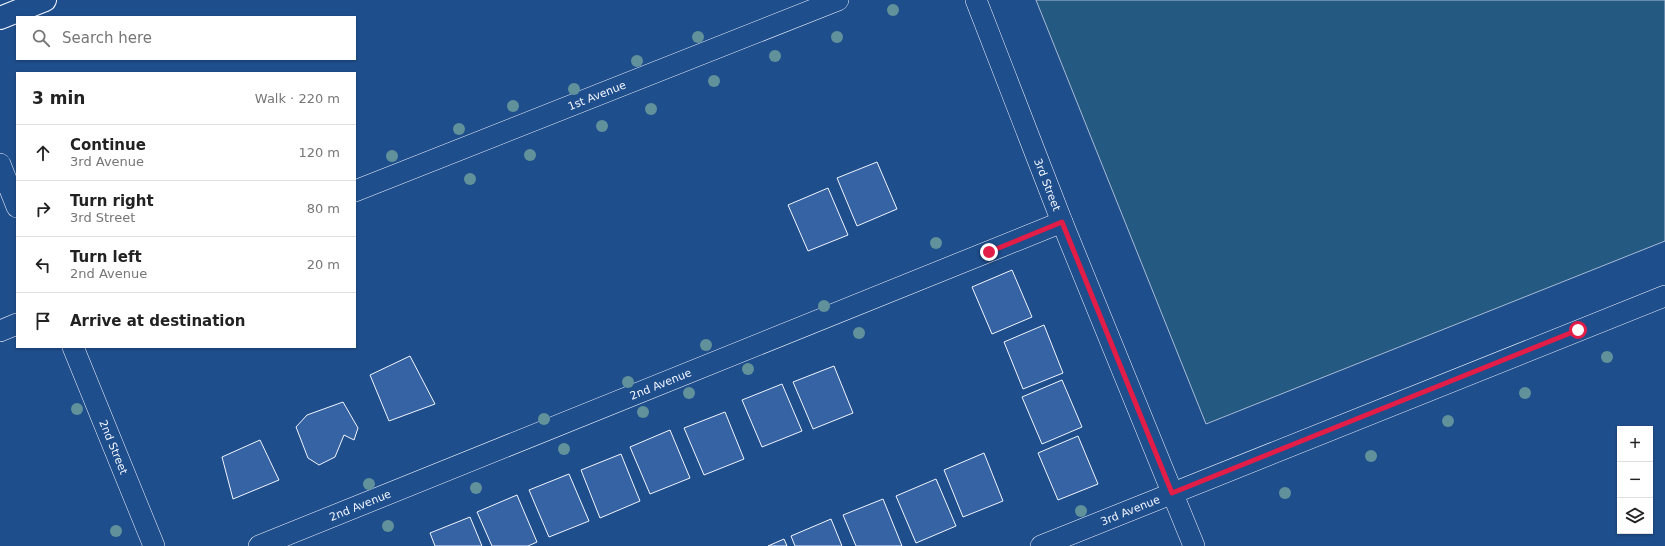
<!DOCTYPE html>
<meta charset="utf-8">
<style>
body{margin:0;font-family:"DejaVu Sans",sans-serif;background:#f6f6f6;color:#222}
.controls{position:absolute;right:12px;bottom:12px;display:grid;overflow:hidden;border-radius:0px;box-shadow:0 1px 3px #0004}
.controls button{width:36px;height:36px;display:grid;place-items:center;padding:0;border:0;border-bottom:1px solid #e0e0e0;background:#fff;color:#222;font:20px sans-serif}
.stop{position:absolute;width:12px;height:12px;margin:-9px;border:3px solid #e11d48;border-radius:50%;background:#fff}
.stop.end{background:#e11d48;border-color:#fff;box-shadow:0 1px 4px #0008}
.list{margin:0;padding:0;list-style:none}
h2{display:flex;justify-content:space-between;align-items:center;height:52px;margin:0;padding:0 16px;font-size:17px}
h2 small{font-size:13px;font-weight:400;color:#767676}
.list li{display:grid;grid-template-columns:26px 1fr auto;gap:12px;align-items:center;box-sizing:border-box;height:56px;padding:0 16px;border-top:1px solid #e0e0e0}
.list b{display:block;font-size:15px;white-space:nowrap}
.list p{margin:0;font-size:13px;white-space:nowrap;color:#767676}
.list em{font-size:13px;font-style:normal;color:#767676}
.icon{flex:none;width:22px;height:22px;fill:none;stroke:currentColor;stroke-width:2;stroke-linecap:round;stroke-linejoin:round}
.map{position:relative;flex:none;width:1665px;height:546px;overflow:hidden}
.search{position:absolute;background:#fff;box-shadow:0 1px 3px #0004;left:16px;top:16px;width:340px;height:44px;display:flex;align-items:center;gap:10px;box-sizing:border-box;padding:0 14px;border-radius:0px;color:#767676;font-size:15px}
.panel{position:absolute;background:#fff;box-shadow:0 1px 3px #0004;left:16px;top:72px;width:340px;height:276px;border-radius:0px}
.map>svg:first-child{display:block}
.green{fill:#245a82;stroke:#a8bbd7}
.building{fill:#3563a3;stroke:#f2f6ff}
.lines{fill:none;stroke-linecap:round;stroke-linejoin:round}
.minor-casing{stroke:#f2f6ff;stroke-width:22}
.tertiary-casing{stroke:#f2f6ff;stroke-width:24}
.minor{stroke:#1f4e8c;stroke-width:21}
.tertiary{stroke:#1f4e8c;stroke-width:22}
.tree{fill:#61919a}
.route{stroke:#e11d48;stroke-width:5}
.labels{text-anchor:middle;stroke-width:3;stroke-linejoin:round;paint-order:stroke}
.street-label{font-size:11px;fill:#f2f6ff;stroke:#1f4e8c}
</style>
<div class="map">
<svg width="1665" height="546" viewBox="0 0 1665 546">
<rect width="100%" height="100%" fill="#1f4e8c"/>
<path class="green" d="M1036 0H1665V241L1206 424Z"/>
<path class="building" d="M877 162 897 209 857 226 837 178Z
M828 188 848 235 808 251 788 205Z
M1012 270 1032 317 992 334 972 287Z
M1044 325 1063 373 1023 389 1004 342Z
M410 356 435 404 389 421 370 375Z
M834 366 853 413 813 429 793 382Z
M1062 380 1082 427 1042 444 1022 397Z
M782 384 802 431 762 447 742 400Z
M343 402 358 428 354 440 344 435 335 457 319 465 308 458 296 427 307 415Z
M725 412 744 459 704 475 684 428Z
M670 430 690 478 650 494 630 447Z
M1078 436 1098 484 1058 500 1038 453Z
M260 440 279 480 233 499 222 457Z
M984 453 1003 501 963 517 944 470Z
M621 454 640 501 600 518 581 470Z
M569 474 589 521 549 537 529 490Z
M936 479 956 526 916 543 896 496Z
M517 495 537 542 528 546H492L477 512Z
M883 499 902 546H856L843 515Z
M470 517 482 546H435L430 533Z
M831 519 842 546H795L791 536Z
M784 539 787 546H768Z"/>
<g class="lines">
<defs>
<g id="minor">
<path id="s1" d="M976 0 1062 222 1194 546"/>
<path d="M0 164 17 207"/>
<path id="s2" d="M355 191 838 0"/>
<path d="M0 331 17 324"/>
<path id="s3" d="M73 347 154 546"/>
<path id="s4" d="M259 546 1062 222"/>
<path id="s5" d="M1041 546 1665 296"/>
</g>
<path id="tertiary" d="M0 18 45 0"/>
</defs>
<use href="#minor" class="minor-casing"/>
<use href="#tertiary" class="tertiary-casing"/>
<use href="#minor" class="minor"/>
<use href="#tertiary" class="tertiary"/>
</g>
<g class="tree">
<circle cx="893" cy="10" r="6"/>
<circle cx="698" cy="37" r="6"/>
<circle cx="837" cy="37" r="6"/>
<circle cx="775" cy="56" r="6"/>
<circle cx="637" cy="61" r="6"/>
<circle cx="714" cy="81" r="6"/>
<circle cx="574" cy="89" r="6"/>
<circle cx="513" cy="106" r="6"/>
<circle cx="651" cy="109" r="6"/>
<circle cx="602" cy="126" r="6"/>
<circle cx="459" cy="129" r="6"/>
<circle cx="530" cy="155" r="6"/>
<circle cx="392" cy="156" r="6"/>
<circle cx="470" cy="179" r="6"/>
<circle cx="936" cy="243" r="6"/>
<circle cx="824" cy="306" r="6"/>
<circle cx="859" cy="333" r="6"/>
<circle cx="706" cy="345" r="6"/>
<circle cx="1607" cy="357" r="6"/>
<circle cx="748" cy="369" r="6"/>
<circle cx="628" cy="382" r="6"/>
<circle cx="689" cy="393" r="6"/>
<circle cx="1525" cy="393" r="6"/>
<circle cx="77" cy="409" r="6"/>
<circle cx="643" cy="412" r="6"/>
<circle cx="544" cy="419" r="6"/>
<circle cx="1448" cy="421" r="6"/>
<circle cx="564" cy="449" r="6"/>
<circle cx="1371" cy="456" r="6"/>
<circle cx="369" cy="484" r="6"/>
<circle cx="476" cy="488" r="6"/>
<circle cx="1285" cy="493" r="6"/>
<circle cx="1081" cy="511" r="6"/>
<circle cx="388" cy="526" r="6"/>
<circle cx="116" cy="531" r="6"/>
</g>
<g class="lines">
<path class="route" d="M989 252 1062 222 1172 493 1578 330"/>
</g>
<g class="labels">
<g class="street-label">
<text dy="4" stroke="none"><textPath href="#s2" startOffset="260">1st Avenue</textPath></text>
<text dy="4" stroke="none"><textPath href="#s1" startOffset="198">3rd Street</textPath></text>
<text dy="4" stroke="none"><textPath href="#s4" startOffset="433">2nd Avenue</textPath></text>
<text dy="4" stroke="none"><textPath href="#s3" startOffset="108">2nd Street</textPath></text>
<text dy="4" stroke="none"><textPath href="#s4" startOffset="109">2nd Avenue</textPath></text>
<text dy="4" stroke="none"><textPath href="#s5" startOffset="96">3rd Avenue</textPath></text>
</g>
</g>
</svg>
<div class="controls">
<button>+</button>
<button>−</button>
<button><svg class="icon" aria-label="layers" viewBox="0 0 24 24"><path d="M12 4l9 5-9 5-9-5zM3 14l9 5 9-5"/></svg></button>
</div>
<div class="stop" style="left:1578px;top:330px"></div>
<div class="stop end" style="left:989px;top:252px"></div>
<div class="search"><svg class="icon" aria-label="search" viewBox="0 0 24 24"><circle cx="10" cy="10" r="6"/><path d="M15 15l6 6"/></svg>Search here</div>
<section class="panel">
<h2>3 min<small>Walk · 220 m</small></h2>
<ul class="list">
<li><svg class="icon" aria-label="ahead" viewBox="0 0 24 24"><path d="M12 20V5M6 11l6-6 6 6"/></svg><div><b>Continue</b><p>3rd Avenue</p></div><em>120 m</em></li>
<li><svg class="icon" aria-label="right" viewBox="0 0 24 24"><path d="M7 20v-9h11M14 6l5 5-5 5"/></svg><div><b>Turn right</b><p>3rd Street</p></div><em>80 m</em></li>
<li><svg class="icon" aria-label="left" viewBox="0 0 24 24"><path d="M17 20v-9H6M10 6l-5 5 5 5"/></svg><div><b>Turn left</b><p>2nd Avenue</p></div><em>20 m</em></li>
<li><svg class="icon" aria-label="arrive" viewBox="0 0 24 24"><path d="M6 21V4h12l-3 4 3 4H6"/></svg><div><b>Arrive at destination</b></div></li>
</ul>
</section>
</div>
